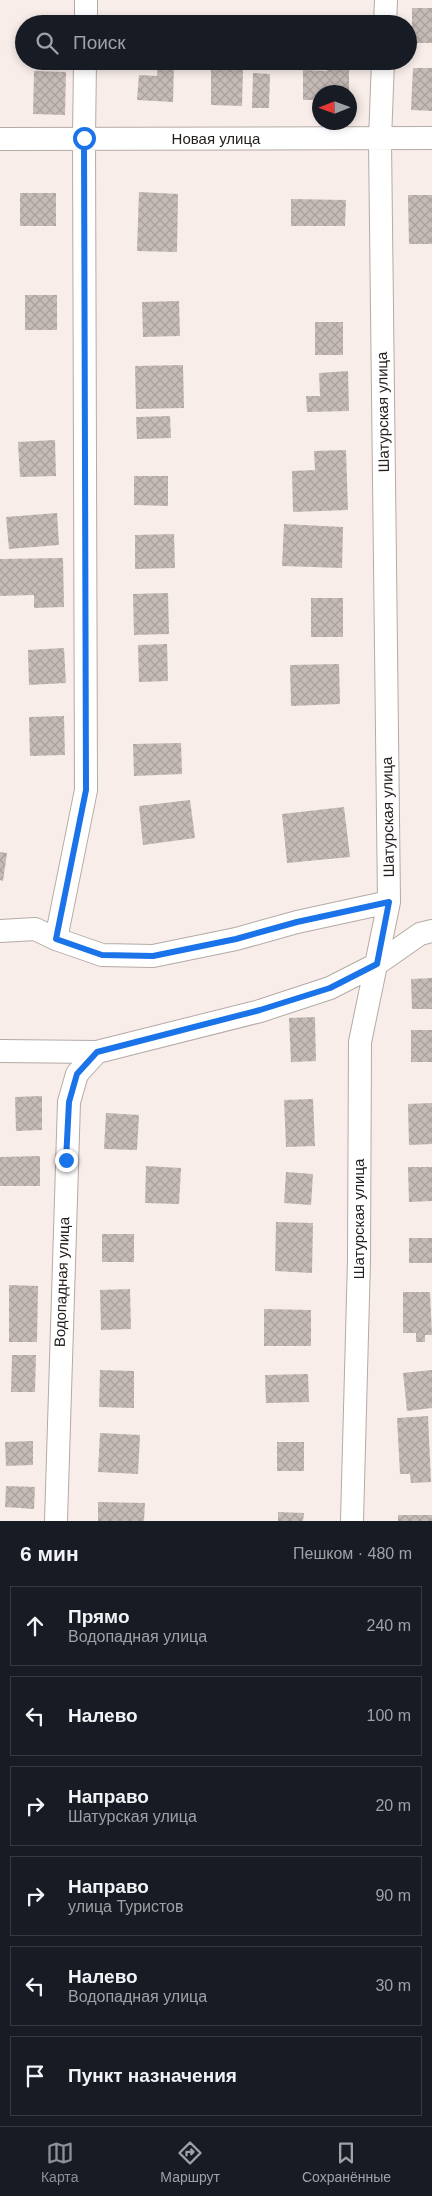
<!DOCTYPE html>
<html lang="ru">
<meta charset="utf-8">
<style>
body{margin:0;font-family:Arial,sans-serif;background:#242831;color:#f1f3f6}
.compass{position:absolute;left:312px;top:85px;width:45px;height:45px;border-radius:50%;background:#171b24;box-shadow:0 2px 8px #0003;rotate:269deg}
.stop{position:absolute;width:15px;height:15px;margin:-11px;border:4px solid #1a73e8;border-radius:50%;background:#fff}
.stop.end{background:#1a73e8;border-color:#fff;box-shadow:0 1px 5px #0008}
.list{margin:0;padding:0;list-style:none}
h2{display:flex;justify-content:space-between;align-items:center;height:65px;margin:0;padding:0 20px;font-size:21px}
h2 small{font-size:16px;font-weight:400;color:#9ea1a6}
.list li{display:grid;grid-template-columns:32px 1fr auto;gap:15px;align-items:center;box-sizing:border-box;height:80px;margin:0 10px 10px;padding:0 10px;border:1px solid #363941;border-radius:0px}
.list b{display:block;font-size:19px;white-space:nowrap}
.list p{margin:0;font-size:16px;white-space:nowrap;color:#9ea1a6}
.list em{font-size:16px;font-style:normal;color:#9ea1a6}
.icon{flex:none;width:28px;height:28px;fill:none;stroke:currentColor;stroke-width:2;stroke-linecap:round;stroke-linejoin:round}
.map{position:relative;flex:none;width:432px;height:1521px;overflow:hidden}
.search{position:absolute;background:#171b24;box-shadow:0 2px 8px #0003;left:15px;right:15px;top:15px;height:55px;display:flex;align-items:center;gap:12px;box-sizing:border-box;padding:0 18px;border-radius:28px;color:#9ea1a6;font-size:19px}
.sheet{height:605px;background:#171b24}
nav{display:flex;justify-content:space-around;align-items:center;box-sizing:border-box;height:70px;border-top:1px solid #363941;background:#171b24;font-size:14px;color:#9ea1a6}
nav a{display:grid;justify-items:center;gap:2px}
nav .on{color:#8c9099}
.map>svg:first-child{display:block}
.building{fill:url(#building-cross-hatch)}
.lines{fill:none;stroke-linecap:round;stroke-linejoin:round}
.minor-casing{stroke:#b4aaa6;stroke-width:24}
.minor{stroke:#fff;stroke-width:22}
.route{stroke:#1a73e8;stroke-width:6}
.labels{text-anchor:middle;stroke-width:4;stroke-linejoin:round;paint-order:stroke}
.street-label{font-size:15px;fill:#24201e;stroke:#fff}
</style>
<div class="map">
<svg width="432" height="1521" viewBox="0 0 432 1521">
<defs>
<pattern id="building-cross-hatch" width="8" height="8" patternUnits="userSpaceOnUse" patternTransform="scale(1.25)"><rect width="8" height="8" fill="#c5bbb7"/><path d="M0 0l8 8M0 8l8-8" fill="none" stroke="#a9a09d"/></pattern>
</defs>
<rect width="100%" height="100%" fill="#f8ede9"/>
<path class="building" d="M412 8H432V43H412Z
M327 61H349V92H320V100H303V70L327 71Z
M158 63H174L173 102 137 100 139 75 157 76Z
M413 68H432V111L411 110Z
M211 69 243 70 242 106 211 105Z
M34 71 66 72 65 115 33 114Z
M253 73 270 74 269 108H252Z
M139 192 178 194 177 252 137 251Z
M20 193H56V226H20Z
M408 195H432V244H409Z
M291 199 346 200 345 226H291Z
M25 295H57V330H25Z
M179 301 180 336 143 337 142 302Z
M315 322H343V355H315Z
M183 365 184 408 136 409 135 366Z
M348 371 349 411 307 412 306 396H320L319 373Z
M170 416 171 438 137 439 136 417Z
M55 440 56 476 20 477 18 442Z
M346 450 348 510 293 512 292 471 315 470 314 451Z
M134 476H168V506L134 505Z
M57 513 59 545 9 549 6 517Z
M284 524 343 527 342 568 282 566Z
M174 534 175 568 135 569V535Z
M63 558 64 607 34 608V595L0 596V559Z
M168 593 169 634 134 635 133 594Z
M311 598H343V637H311Z
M167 644 168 681 139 682 138 645Z
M64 648 66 683 29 685 28 650Z
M339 664 340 704 291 706 290 665Z
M64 716 65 755 30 756 29 717Z
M181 743 182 774 134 776 133 744Z
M190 800 195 838 143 845 139 806Z
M344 807 350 857 287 863 282 814Z
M0 852 7 853 3 881 0 880Z
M432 978V1009H412L411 979Z
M315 1017 316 1061 291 1062 289 1018Z
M411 1030H432V1062H411Z
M42 1096V1130L16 1131 15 1097Z
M313 1099 315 1146 286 1147 284 1100Z
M432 1103V1144L409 1145 408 1104Z
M106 1113 139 1115 137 1150 104 1149Z
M40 1156V1186H0V1157Z
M146 1166 181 1168 179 1204 145 1203Z
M408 1167H432V1201L409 1202Z
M286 1172 313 1174 311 1205 284 1203Z
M276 1222 313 1223 312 1273 275 1271Z
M102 1234H134V1262H102Z
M409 1238H432V1263H409Z
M9 1285 38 1286 37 1342H9Z
M130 1289 131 1329 101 1330 100 1290Z
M403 1292H430L432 1335H425V1342H416V1333H403Z
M264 1309 311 1310V1346H264Z
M12 1355H36L35 1392H11Z
M100 1370 134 1371V1408L99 1407Z
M432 1370V1408L407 1411 403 1373Z
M308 1374 309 1402 266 1403 265 1375Z
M428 1416 431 1482 411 1483 410 1474H400L397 1418Z
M100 1433 140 1435 138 1474 98 1472Z
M33 1441V1465L6 1466 5 1442Z
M277 1442H304V1471H277Z
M6 1486 35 1487 34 1509 5 1507Z
M98 1502 145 1503 144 1521H98Z
M278 1512 304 1513 303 1521H278Z
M398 1515H432V1521H398Z"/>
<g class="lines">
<defs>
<path id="minor" d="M86 24V0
M385 24 386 0
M0 139 432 138
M0 931 35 929 56 939 102 955 153 956 236 939 297 922 389 902
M56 939 86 790 84 138 85 61
M0 1051 97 1052 260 1011 330 988 377 964 420 934 432 931
M56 1521 69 1102 77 1074 97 1052
M352 1521 359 1260 360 1042 389 902 380 140 383 61"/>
</defs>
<use href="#minor" class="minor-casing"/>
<use href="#minor" class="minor"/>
</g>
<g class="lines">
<path class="route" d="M66 1160 69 1102 77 1074 97 1052 260 1010 330 988 377 964 389 902 297 922 236 939 153 956 102 955 56 939 86 790 84 138"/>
</g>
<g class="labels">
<g class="street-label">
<text x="216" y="144">Новая улица</text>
<text transform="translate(383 412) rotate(-91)" y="5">Шатурская улица</text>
<text transform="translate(388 817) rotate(-91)" y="5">Шатурская улица</text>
<text transform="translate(359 1219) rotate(-90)" y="5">Шатурская улица</text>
<text transform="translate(62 1282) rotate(-88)" y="5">Водопадная улица</text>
</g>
</g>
</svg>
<svg class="compass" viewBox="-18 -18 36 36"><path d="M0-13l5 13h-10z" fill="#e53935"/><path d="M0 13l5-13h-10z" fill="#9ea1a6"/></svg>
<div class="stop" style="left:84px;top:138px"></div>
<div class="stop end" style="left:66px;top:1160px"></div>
<div class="search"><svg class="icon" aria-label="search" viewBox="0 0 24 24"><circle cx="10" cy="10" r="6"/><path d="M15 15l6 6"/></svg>Поиск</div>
</div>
<section class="sheet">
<h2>6 мин<small>Пешком · 480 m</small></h2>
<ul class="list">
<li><svg class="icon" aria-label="ahead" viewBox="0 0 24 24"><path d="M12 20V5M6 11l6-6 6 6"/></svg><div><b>Прямо</b><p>Водопадная улица</p></div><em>240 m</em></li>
<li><svg class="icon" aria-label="left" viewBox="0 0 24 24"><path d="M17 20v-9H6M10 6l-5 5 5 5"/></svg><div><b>Налево</b></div><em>100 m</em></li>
<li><svg class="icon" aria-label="right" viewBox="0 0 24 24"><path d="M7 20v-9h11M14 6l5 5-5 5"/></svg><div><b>Направо</b><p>Шатурская улица</p></div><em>20 m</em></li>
<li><svg class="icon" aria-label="right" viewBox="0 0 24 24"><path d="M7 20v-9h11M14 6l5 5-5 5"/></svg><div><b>Направо</b><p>улица Туристов</p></div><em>90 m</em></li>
<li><svg class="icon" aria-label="left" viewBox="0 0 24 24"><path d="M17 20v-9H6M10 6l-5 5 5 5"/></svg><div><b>Налево</b><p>Водопадная улица</p></div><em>30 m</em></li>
<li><svg class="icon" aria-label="arrive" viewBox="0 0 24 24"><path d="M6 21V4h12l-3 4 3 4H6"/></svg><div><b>Пункт назначения</b></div></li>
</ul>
</section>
<nav>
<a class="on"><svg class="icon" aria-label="map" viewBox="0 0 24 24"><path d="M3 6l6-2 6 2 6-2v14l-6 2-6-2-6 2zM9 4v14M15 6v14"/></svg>Карта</a>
<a><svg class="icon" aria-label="directions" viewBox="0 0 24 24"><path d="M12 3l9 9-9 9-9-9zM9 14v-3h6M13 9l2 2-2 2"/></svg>Маршрут</a>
<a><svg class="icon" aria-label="saved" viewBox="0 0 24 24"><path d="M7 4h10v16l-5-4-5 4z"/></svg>Сохранённые</a>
</nav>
